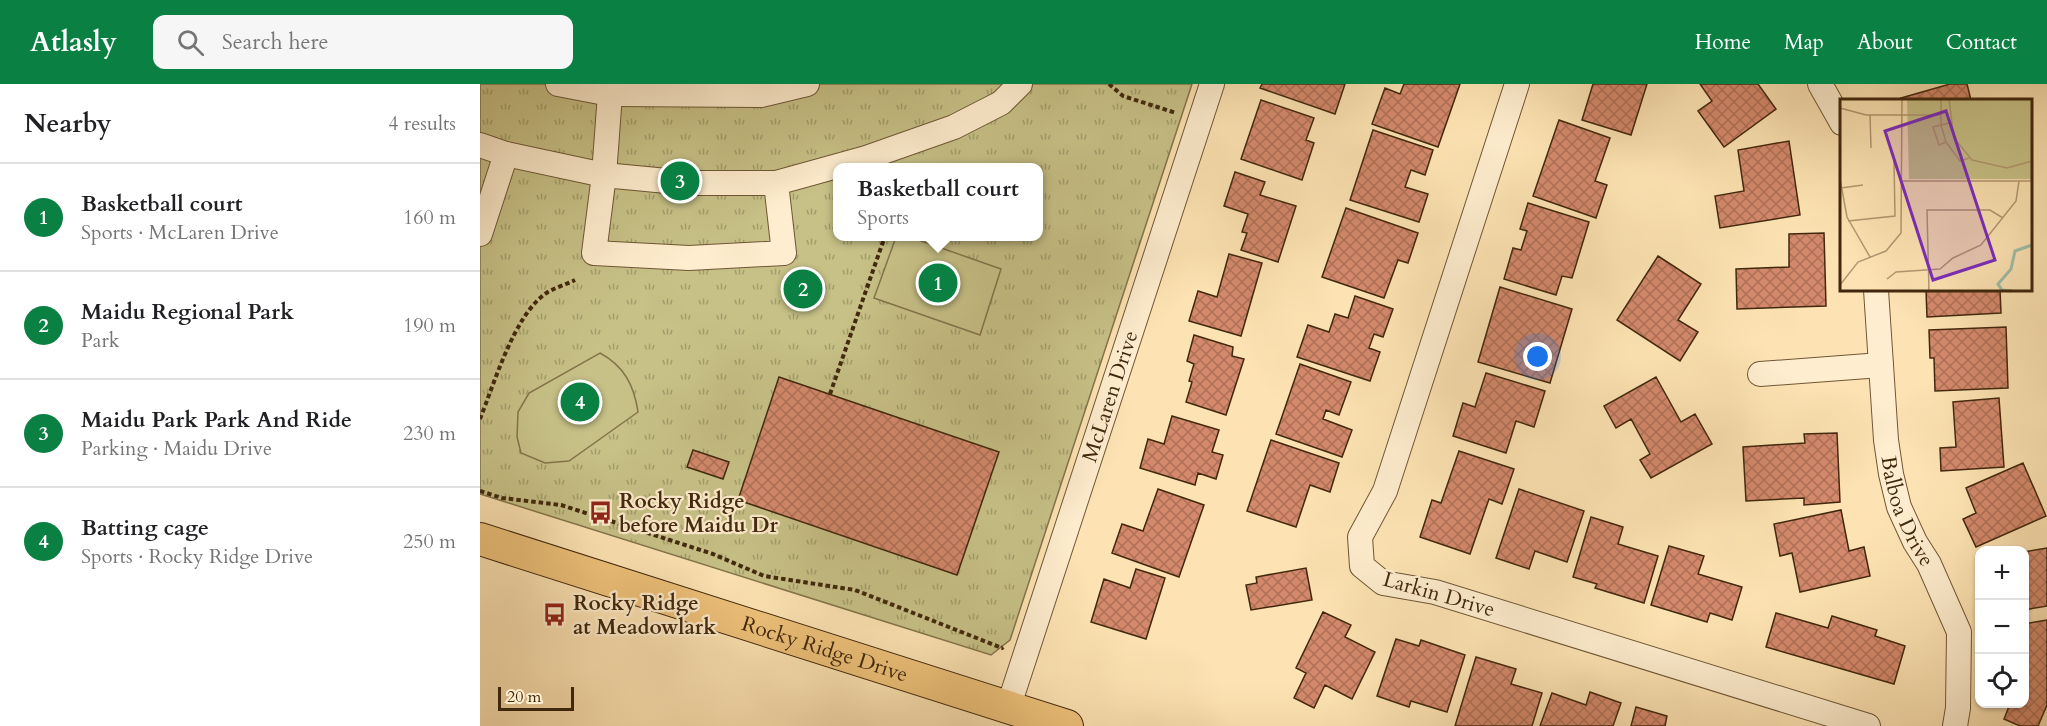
<!DOCTYPE html>
<meta charset="utf-8">
<style>
body{margin:0;font-family:Cardo,serif;background:#f6f6f6;color:#202124}
.controls{position:absolute;right:18px;bottom:18px;display:grid;overflow:hidden;border-radius:12px;box-shadow:0 2px 4px #0004}
.controls button{width:54px;height:54px;display:grid;place-items:center;padding:0;border:0;border-bottom:2px solid #e0e0e0;background:#fff;color:#202124;font:30px sans-serif}
.scale{position:absolute;left:18px;bottom:15px;width:76px;box-sizing:border-box;padding-left:6px;border:3px solid #41280d;border-top:0;font-size:16px;line-height:21px;white-space:nowrap;color:#41280d;-webkit-text-stroke:4px #feedce;paint-order:stroke}
.you{position:absolute;left:1058px;top:273px;width:21px;height:21px;margin:-15px;border:4px solid #fff;border-radius:50%;background:#1a73e8;box-shadow:0 0 0 9px #1a73e833}
.badge{display:grid;place-items:center;width:39px;height:39px;border-radius:50%;background:#0b8043;color:#fff;font-size:20px;font-weight:700}
.pin{position:absolute;translate:-50% -50%;border:3px solid #fff;box-shadow:0 2px 6px #0006}
.popup{position:absolute;left:353px;top:79px;width:210px;height:78px;box-sizing:border-box;display:grid;place-content:center;border-radius:12px;background:#fff;filter:drop-shadow(0 2px 4px #0005);font-size:20px;white-space:nowrap;color:#757577}
.popup b{font-size:22px;color:#202124}
.popup::after{content:'';position:absolute;left:50%;top:100%;margin-left:-12px;border:12px solid transparent;border-top-color:#fff}
.list{margin:0;padding:0;list-style:none}
h2{display:flex;justify-content:space-between;align-items:center;height:78px;margin:0;padding:0 24px;font-size:26px}
h2 small{font-size:20px;font-weight:400;color:#757577}
.list li{display:grid;grid-template-columns:39px 1fr auto;gap:18px;align-items:center;box-sizing:border-box;height:108px;padding:0 24px;border-top:2px solid #e0e0e0}
.list b{display:block;font-size:22px;white-space:nowrap}
.list p{margin:0;font-size:20px;white-space:nowrap;color:#757577}
.list em{font-size:20px;font-style:normal;color:#757577}
.icon{flex:none;width:33px;height:33px;fill:none;stroke:currentColor;stroke-width:2;stroke-linecap:round;stroke-linejoin:round}
.map{position:relative;flex:none;width:1567px;height:642px;overflow:hidden}
header{display:flex;align-items:center;gap:36px;box-sizing:border-box;height:84px;padding:0 30px;background:#0b8043;color:#fff}
header strong{font-size:28px}
nav{display:flex;gap:33px;margin-inline-start:auto;font-size:21px}
.search{width:420px;height:54px;background:#f6f6f6;display:flex;align-items:center;gap:15px;box-sizing:border-box;padding:0 21px;border-radius:12px;color:#757577;font-size:22px}
main{display:flex}
aside{flex:1;background:#fff}
.map>svg:first-child{display:block}
.grass{fill:url(#grass-tufts);stroke:#84744a;stroke-width:1.5;fill-rule:evenodd}
.pitch{fill:#c7c187;stroke:#84744a;stroke-width:1.5}
.building{fill:url(#building-cross-hatch);stroke:#41280d;stroke-width:1.5}
.lines{fill:none;stroke-linecap:round;stroke-linejoin:round}
.minor-casing{stroke:#705736;stroke-width:26}
.major-casing{stroke:#41280d;stroke-width:34}
.path{stroke:#41280d;stroke-width:4;stroke-dasharray:4.5 3;stroke-linecap:butt}
.minor{stroke:#feedce;stroke-width:24}
.major{stroke:#eec27a;stroke-width:32}
.labels{text-anchor:middle;stroke-width:4.5;stroke-linejoin:round;paint-order:stroke}
.street-label{font-size:21px;fill:#41280d;stroke:#feedce}
.poi-label{font-size:21px;font-weight:bold;fill:#41280d;stroke:#feedce;text-anchor:start}
.inset-river{fill:none;stroke:#a0bea9;stroke-width:3}
.inset-road{fill:none;stroke:#b29871;stroke-width:1.5}
.view{fill:#7b2cbf;fill-opacity:0.15;stroke:#7b2cbf;stroke-width:3}
.inset-edge{fill:none;stroke:#41280d;stroke-width:3}
</style>
<header>
<strong>Atlasly</strong>
<div class="search"><svg class="icon" aria-label="search" viewBox="0 0 24 24"><circle cx="10" cy="10" r="6"/><path d="M15 15l6 6"/></svg>Search here</div>
<nav><a>Home</a><a>Map</a><a>About</a><a>Contact</a></nav>
</header>
<main>
<aside>
<h2>Nearby<small>4 results</small></h2>
<ul class="list">
<li><span class="badge">1</span><div><b>Basketball court</b><p>Sports · McLaren Drive</p></div><em>160 m</em></li>
<li><span class="badge">2</span><div><b>Maidu Regional Park</b><p>Park</p></div><em>190 m</em></li>
<li><span class="badge">3</span><div><b>Maidu Park Park And Ride</b><p>Parking · Maidu Drive</p></div><em>230 m</em></li>
<li><span class="badge">4</span><div><b>Batting cage</b><p>Sports · Rocky Ridge Drive</p></div><em>250 m</em></li>
</ul>
</aside>
<div class="map">
<svg width="1567" height="642" viewBox="0 0 1567 642">
<defs>
<pattern id="grass-tufts" width="24" height="20" patternUnits="userSpaceOnUse" patternTransform="scale(1.5)"><rect width="24" height="20" fill="#c7c187"/><path d="M3 7l-1-3M5 7V3M7 7l1-3M15 17l-1-3M17 17v-4M19 17l1-3" fill="none" stroke="#a39d6d"/></pattern>
<pattern id="building-cross-hatch" width="8" height="8" patternUnits="userSpaceOnUse" patternTransform="scale(1.5)"><rect width="8" height="8" fill="#d4896c"/><path d="M0 0l8 8M0 8l8-8" fill="none" stroke="#ae7057"/></pattern>
</defs>
<rect width="100%" height="100%" fill="#fde3b3"/>
<filter id="stains"><feTurbulence type="fractalNoise" baseFrequency=".00333" numOctaves="4"/><feColorMatrix values="0 0 0 0 .2 0 0 0 0 .09 0 0 0 0 .02 0 0 0 .5 -.17"/></filter>
<radialGradient id="worn" r=".72"><stop offset=".6" stop-color="#630" stop-opacity="0"/><stop offset="1" stop-color="#630" stop-opacity=".3"/></radialGradient>
<path class="grass" d="M0 0H712L530 556 511 571 0 410ZM358 83H558V152H358Z"/>
<path class="pitch" d="M416 153H430L521 185 500 251 394 214Z
M120 269C144 282 154 301 158 328L89 377 65 379 41 369 37 353 38 328 49 309Z"/>
<path class="building" d="M782 0H865L855 30 780 4Z
M924 0H980L958 63 892 40 905 4 920 10Z
M1113 0H1167L1151 51 1102 36Z
M1220 0H1278L1296 25 1244 63 1218 27 1232 17Z
M1470 0H1487L1491 16H1422L1421 14Z
M781 16 834 34 826 56 834 59 822 96 761 75Z
M1079 36 1130 54 1115 97 1127 101 1116 134 1053 112Z
M893 46 953 66 945 91 931 86 925 103 948 110 939 138 870 116Z
M1309 57 1320 131 1240 144 1235 112 1264 107 1258 66Z
M755 88 785 98 780 111 816 122 798 178 761 166 767 149 762 148 768 130 744 122Z
M1048 119 1109 138 1092 194 1082 192 1076 211 1024 195 1033 164 1041 166 1047 147 1040 145Z
M866 124 938 149 928 179 918 176 904 214 842 193Z
M1344 149 1346 222 1257 225 1256 185 1309 183V150Z
M749 170 782 179 761 252 709 237 718 207 737 213Z
M1178 172 1221 200 1198 236 1218 248 1200 277 1137 236Z
M1020 203 1092 225 1070 299 998 278Z
M1446 206H1520L1521 229 1447 233Z
M875 212 913 225 903 253 894 250 889 264 900 268 890 297 817 273 828 241 849 248 855 230 868 234Z
M1526 243 1528 304 1455 307 1454 274H1450L1449 246Z
M714 251 753 263 752 272 764 275 746 331 706 318 712 298 709 297 714 280 707 277Z
M820 280 871 298 859 331 846 326 843 335 872 346 862 373 796 350Z
M1006 289 1065 307 1054 343 1036 337 1026 369 973 352 983 319 995 323Z
M299 293 519 368 477 491 258 416Z
M1176 293 1201 338 1215 330 1232 360 1171 394 1160 376 1170 370 1151 335 1136 344 1124 322Z
M1519 314 1524 383 1461 387 1460 364 1476 363 1473 318Z
M692 332 739 346 732 368 743 371 736 395 718 389 715 401 660 384 668 355 684 360Z
M1357 349 1360 418 1324 421V414L1266 417 1263 363 1325 359 1324 350Z
M791 356 859 379 850 408 830 401 816 443 767 427Z
M213 366 249 378 243 395 207 383Z
M979 367 1034 385 1022 420 1009 415 990 470 940 453 952 416 961 419Z
M1543 379 1566 432 1496 463 1483 435 1496 429 1486 404Z
M678 405 724 421 699 493 632 469 642 440 663 447Z
M1039 405 1104 427 1087 478 1055 467 1049 485 1016 474Z
M1361 426 1369 467 1384 463 1390 492 1320 508 1312 469 1300 472 1294 440Z
M1111 433 1143 443 1138 460 1178 472 1164 519 1115 504 1117 500 1093 493Z
M1189 462 1224 472 1218 490 1262 503 1252 536 1230 529 1227 538 1171 521Z
M1567 464V522L1544 526V468Z
M826 484 832 516 771 526 766 501 777 499 776 493Z
M656 485 685 494 666 555 611 538 624 495 650 504Z
M843 528 871 541 865 553 895 568 872 615 845 601 834 624 814 614 826 589 816 584Z
M1296 529 1348 544 1352 532 1397 546 1395 552 1425 562 1414 600 1286 563Z
M1567 536V621L1558 642H1540L1524 635 1530 620H1544V540Z
M916 555 939 562 941 556 985 571 967 628 931 617 929 623 897 612Z
M996 573 1036 585 1031 600 1062 609 1052 642H975Z
M1110 608 1141 619 1133 642H1060L1072 609 1106 621Z
M1156 623 1187 632 1185 642H1151Z"/>
<g class="lines">
<defs>
<g id="minor">
<path d="M78 0 130 10 281 11 327 0"/>
<path d="M1037 0 905 407 880 453 882 482 903 499 955 508 1388 642"/>
<path d="M1340 0 1362 39"/>
<path d="M0 61 26 70 124 91 130 10"/>
<path d="M296 99 304 169 209 174 114 169 124 91 208 99H296L386 74 474 43 521 19 540 0"/>
<path d="M0 150 26 70"/>
<path id="s1" d="M1396 206 1406 356 1411 390 1419 423 1435 458 1449 480 1479 548 1478 624 1475 642"/>
<path d="M1280 290 1401 281"/>
<path id="s2" d="M528 624 732 0"/>
</g>
<g id="major">
<path id="s3" d="M0 455 587 642"/>
</g>
</defs>
<use href="#minor" class="minor-casing"/>
<use href="#major" class="major-casing"/>
<path class="path" d="M629 0 643 12 696 29
M350 310 405 152
M0 335C14 300 34 232 65 210 73 204 85 201 95 196
M0 407 22 414 81 421 233 470 284 492 375 506 522 564 523 563"/>
<use href="#minor" class="minor"/>
<use href="#major" class="major"/>
</g>
<defs>
<symbol id="bus-bare" viewBox="-9 -9 18 18"><path d="M-5-6H5V4H4V6H2V4H-2V6H-4V4H-5ZM-3.5-4V0h7V-4ZM-3.5 1.2v1.5H-2V1.2ZM2 1.2v1.5H3.5V1.2Z" fill="#8f2418" stroke="#feedce" stroke-width="2.5" paint-order="stroke"/></symbol>
</defs>
<g fill-rule="evenodd">
<use href="#bus-bare" x="104" y="412" width="33" height="33"/>
<use href="#bus-bare" x="58" y="514" width="33" height="33"/>
</g>
<g class="labels">
<g class="street-label">
<text dy="7" stroke="none"><textPath href="#s2" startOffset="328">McLaren Drive</textPath></text>
<text dy="7" stroke="none"><textPath href="#s1" startOffset="225">Balboa Drive</textPath></text>
<text transform="translate(959 510) rotate(16)" y="7">Larkin Drive</text>
<text dy="7" stroke="none"><textPath href="#s3" startOffset="362">Rocky Ridge Drive</textPath></text>
</g>
<g class="poi-label">
<text x="139" y="424">Rocky Ridge<tspan x="139" dy="24">before Maidu Dr</tspan></text>
<text x="93" y="526">Rocky Ridge<tspan x="93" dy="24">at Meadowlark</tspan></text>
</g>
</g>
<g transform="translate(1360 15)">
<rect width="192" height="192" fill="#fde3b3"/>
<path d="M67 0H192V80H69Z" fill="#c7c187"/>
<path d="M119 0H136L154 13 132 45 117 25ZM181 0H192V25L174 13ZM164 24 192 43V51L182 59 158 61 143 53ZM74 49H87V73L74 72Z" fill="#c7c187"/>
<path class="inset-river" d="M172 192 162 191 158 185 171 170 175 152 192 146"/>
<path class="inset-road" d="M101 0V26L109 24M109 0 114 39 132 61 167 69 192 62M0 9 26 16H100M30 16 31 49M106 43 99 46 93 28 101 26 106 43 120 62 129 59M0 80 7 118 30 158M63 82H192M1 89 23 86M8 122 55 117 54 62M47 180 56 173 100 170 113 159 141 146 176 102 179 82M0 186 18 163 46 152 61 134 62 0M89 192 87 111H150L163 119"/>
<path class="view" d="M106 12 155 161 93 181 45 32Z"/>
<rect width="192" height="192" class="inset-edge"/>
</g>
<rect width="100%" height="100%" filter="url(#stains)"/>
<rect width="100%" height="100%" fill="url(#worn)"/>
</svg>
<div class="controls">
<button>+</button>
<button>−</button>
<button><svg class="icon" aria-label="locate" viewBox="0 0 24 24"><circle cx="12" cy="12" r="6"/><path d="M12 2v4M12 18v4M2 12h4M18 12h4"/></svg></button>
</div>
<div class="scale">20 m</div>
<div class="you"></div>
<div class="pin badge" style="left:458px;top:199px">1</div>
<div class="popup"><b>Basketball court</b>Sports</div>
<div class="pin badge" style="left:323px;top:205px">2</div>
<div class="pin badge" style="left:200px;top:97px">3</div>
<div class="pin badge" style="left:100px;top:318px">4</div>
</div>
</main>
